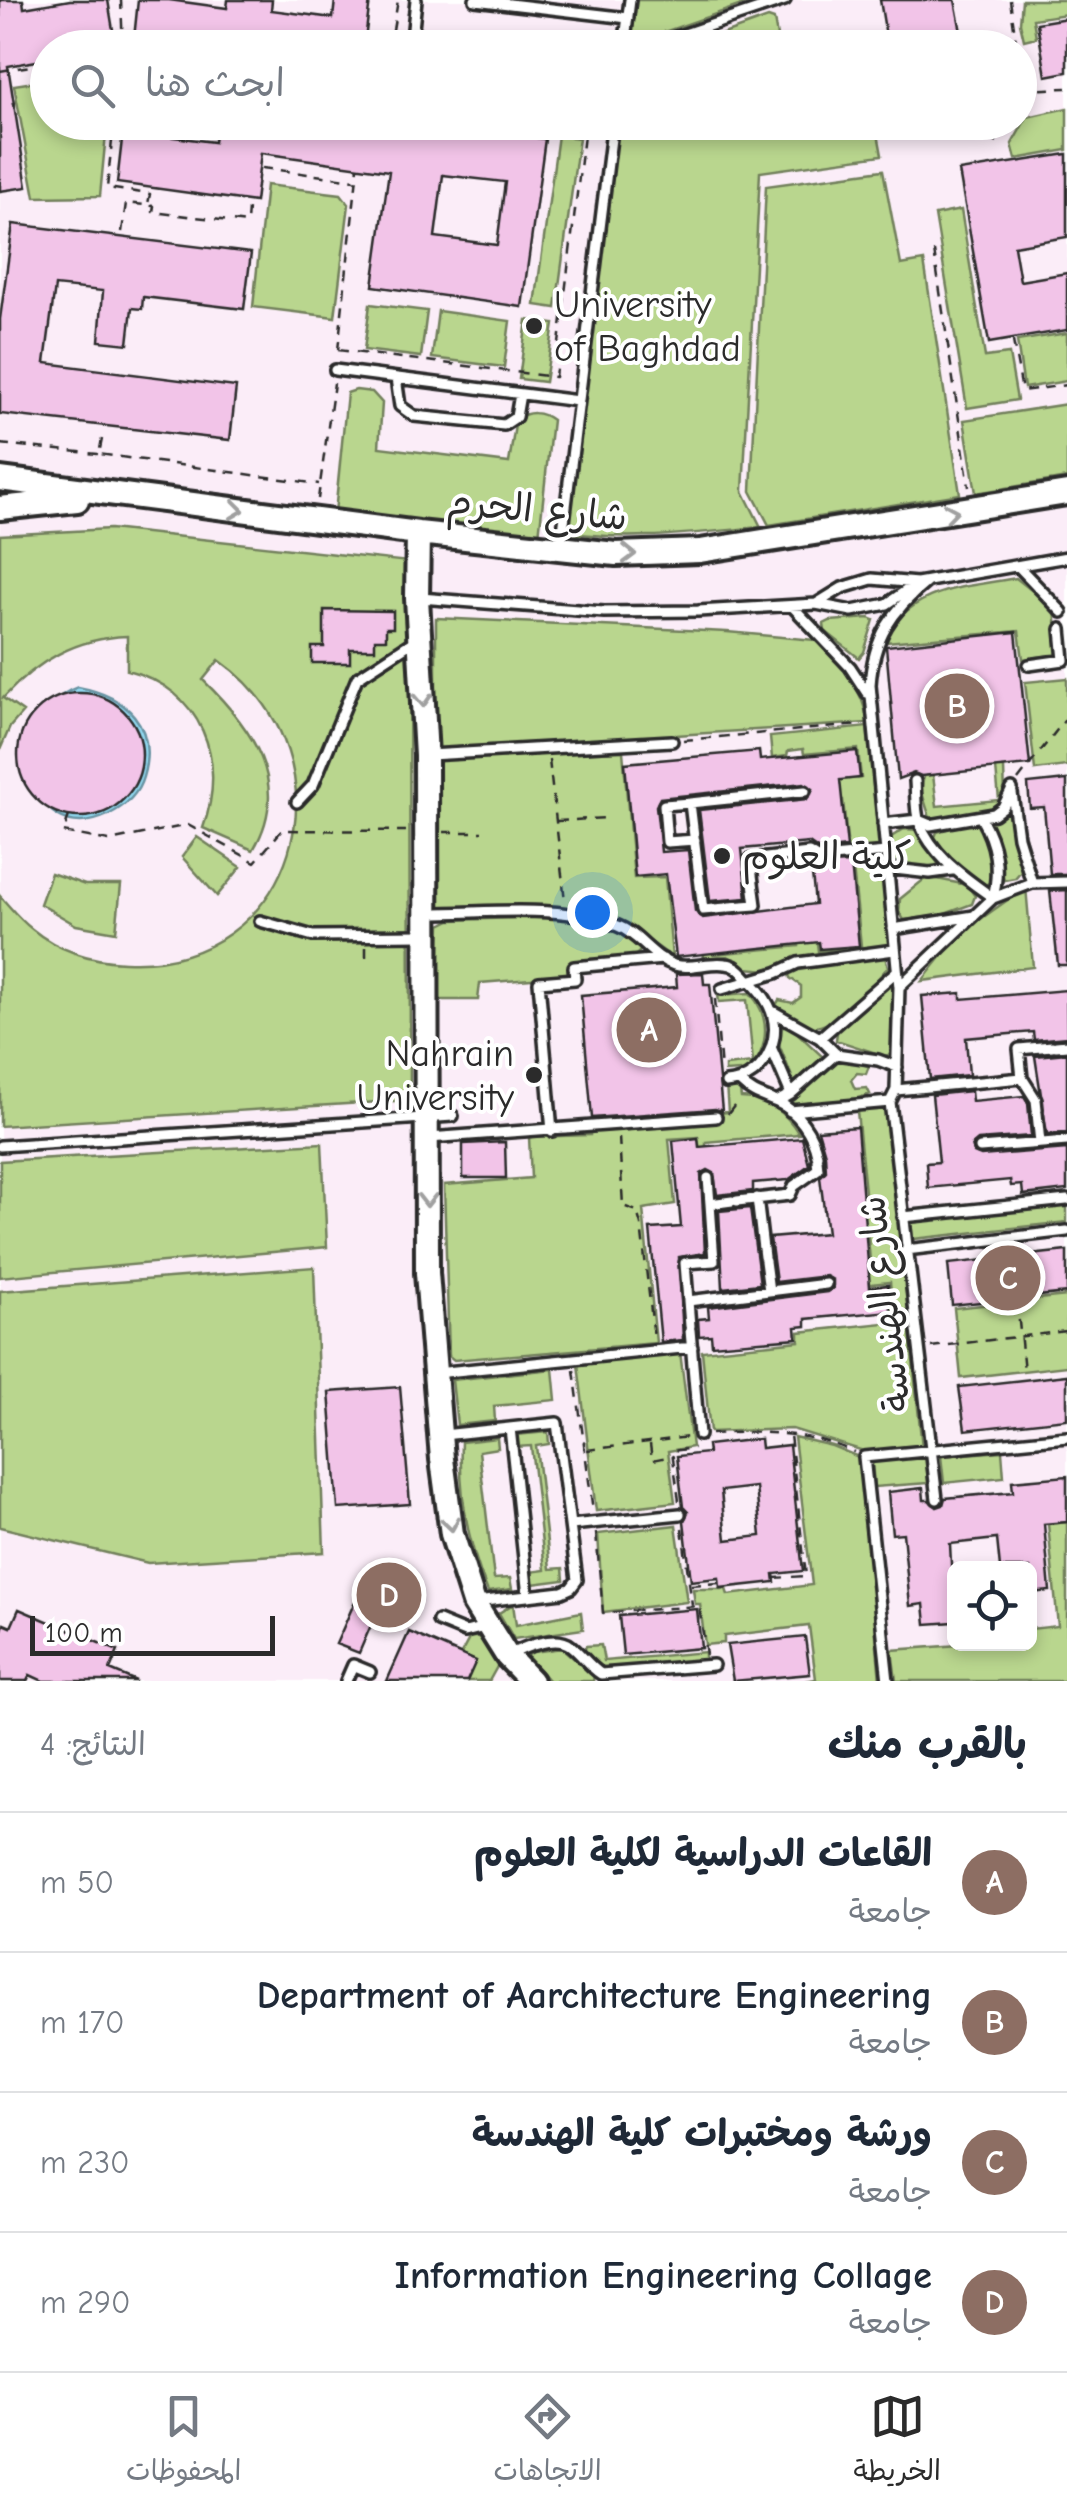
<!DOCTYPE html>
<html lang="ar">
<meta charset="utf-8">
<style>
body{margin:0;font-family:"Comic Neue","Playpen Sans Arabic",sans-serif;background:#f2f2f3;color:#1f2937;direction:rtl}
.controls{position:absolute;right:30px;bottom:30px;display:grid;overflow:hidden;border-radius:15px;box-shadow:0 5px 15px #0003}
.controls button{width:90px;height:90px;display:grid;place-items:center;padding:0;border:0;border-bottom:2px solid #e0e1e3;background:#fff;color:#1f2937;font:50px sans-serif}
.scale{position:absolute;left:30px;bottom:25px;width:245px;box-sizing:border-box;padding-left:10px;border:5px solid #2b2b2b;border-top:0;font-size:28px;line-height:35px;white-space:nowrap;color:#2b2b2b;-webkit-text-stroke:8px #fff;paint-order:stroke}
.you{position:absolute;left:592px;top:912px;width:35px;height:35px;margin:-25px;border:8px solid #fff;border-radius:50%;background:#1a73e8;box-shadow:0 0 0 15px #1a73e833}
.badge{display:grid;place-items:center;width:65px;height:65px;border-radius:50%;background:#2b2b2b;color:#fff;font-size:32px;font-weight:700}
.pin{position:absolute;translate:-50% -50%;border:5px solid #fff;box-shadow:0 2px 10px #0006}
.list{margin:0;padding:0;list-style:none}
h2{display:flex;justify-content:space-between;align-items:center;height:130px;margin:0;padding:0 40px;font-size:42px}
h2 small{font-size:32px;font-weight:400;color:#747a83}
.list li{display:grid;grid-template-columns:65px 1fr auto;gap:30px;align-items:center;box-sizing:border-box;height:140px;padding:0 40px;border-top:2px solid #e0e1e3}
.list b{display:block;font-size:38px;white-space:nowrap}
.list p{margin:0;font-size:32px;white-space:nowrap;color:#747a83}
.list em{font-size:32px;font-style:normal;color:#747a83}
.icon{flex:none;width:55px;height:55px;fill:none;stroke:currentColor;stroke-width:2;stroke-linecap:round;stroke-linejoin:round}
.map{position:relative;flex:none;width:1067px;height:1681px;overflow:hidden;direction:ltr}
.search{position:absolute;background:#fff;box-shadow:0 5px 15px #0003;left:30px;right:30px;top:30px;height:110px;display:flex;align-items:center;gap:25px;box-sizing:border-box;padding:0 35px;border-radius:55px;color:#747a83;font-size:38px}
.sheet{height:690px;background:#fff}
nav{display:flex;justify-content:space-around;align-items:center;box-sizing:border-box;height:140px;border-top:2px solid #e0e1e3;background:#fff;font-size:28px;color:#747a83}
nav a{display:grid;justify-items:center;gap:5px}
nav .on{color:#2b2b2b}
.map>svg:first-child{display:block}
.built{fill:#fbedf8;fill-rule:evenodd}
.green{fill:#b9d68e;stroke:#72805c;stroke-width:2.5}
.water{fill:#90d9f1;stroke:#6893a2;stroke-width:2.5;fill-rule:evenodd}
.building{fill:#f2c4e8;stroke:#2b2b2b;stroke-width:2.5;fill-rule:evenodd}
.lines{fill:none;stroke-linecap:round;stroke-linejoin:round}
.service-casing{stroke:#2b2b2b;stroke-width:16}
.tertiary-casing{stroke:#2b2b2b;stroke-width:30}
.path{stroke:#2b2b2b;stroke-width:2.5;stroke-dasharray:10 8;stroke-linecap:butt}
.service{stroke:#fff;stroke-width:9}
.tertiary{stroke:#fff;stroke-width:22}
.oneway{stroke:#a0a0a0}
.poi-dot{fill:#2b2b2b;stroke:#fff;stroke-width:4}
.labels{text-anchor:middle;stroke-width:8;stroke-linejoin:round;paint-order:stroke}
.poi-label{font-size:38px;fill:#2b2b2b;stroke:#fff;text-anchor:start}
.street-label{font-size:38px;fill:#2b2b2b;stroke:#fff}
</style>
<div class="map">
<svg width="1067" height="1681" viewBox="0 0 1067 1681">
<rect width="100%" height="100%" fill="#fff"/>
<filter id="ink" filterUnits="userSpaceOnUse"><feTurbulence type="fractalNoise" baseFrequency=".01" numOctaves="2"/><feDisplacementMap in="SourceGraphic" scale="20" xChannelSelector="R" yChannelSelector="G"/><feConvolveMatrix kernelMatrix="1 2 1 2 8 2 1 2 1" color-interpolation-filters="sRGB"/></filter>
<g filter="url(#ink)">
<path class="built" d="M0 0H1067V1681H0ZM48 48H1020V122H48ZM954 1568H1030V1644H954Z"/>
<path class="green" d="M633 0H756L627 45Z
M1022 0H1067V14L1033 19 1036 37 1024 40 1020 23Z
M768 18 774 20 779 47H687Z
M47 80 48 122 107 123 100 196 35 197 14 85Z
M1067 108V150L1016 159 1012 144 1027 117Z
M617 123H876L882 155 760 172 743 491 761 527C695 533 630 542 564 532Z
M558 135 579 138 556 308 535 305Z
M883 170 901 265 924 261 960 494 769 525 751 491 766 186Z
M266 185 341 194 349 204 335 317 253 307Z
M961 210 985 357 1009 354 1017 400 967 408 935 215Z
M370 304 427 311 421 357 364 350Z
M438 311 510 321 504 367 432 358Z
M527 320 554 324 545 382 519 379Z
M1067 333V381L1024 388 1017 341Z
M356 390 372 392 382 403 379 447 509 463 516 419C528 411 541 411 552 420L539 536 335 513 347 393Z
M1067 404V478L976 493 964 420Z
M110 529 409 562 410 1100 0 1126V896C10 907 20 920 32 929 57 950 91 961 124 962 295 972 360 760 219 660L203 680C251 727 293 783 253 850L203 828C228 760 202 689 127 670V636C76 638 37 661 3 698L23 712 10 727 0 750V535Z
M1016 578 1055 609 1059 654 1023 659 1019 631 885 642C906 588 966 587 1016 578Z
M436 618 727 632 815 640C842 660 863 690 868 723L436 750Z
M869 618 874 620 864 652 859 658 825 631 824 624 830 621Z
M1067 678V766L1035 770 1025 682Z
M867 727 890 948 796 957 787 964 767 970 746 968 728 956 704 959 703 946 713 945 714 954 799 946V936L816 935 818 951 861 946 852 858 841 854 840 846 832 842 847 840 843 800H829L831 781 861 778 858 749 804 754 803 749 788 751 787 756 772 758 770 737Z
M623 751 634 878 665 877 672 957 644 937 596 912 438 908 436 762 440 757Z
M996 768H1004L1005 796 999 805 969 816 930 818 921 790 924 776 933 775 937 806 999 800Z
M1009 812 1021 871 1015 878 1004 880 988 823 989 819Z
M978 824 988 842 990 882 984 886 947 857 935 837 937 832 959 825Z
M904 829 919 830 938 864 935 867 894 864 886 856 888 839Z
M197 837 241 867 217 896 182 857Z
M51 873 85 885H121L116 932 76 925 40 904Z
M927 877 967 885 975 896 972 904 942 915 904 920 899 912 900 899Z
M1026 887 1033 967 922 981 961 933Z
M562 917C586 919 628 927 641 950L634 957 569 965 568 976 480 983 478 1000H438L441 925 451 920Z
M884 954 888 967C873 984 835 1030 810 1027 797 1026 785 1013 776 1005L779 1000 793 1003 801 997V986L790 978 788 971Z
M888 987H893L897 997 892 1054 885 1056 836 1040 838 1025Z
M750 993C773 1019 769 1055 742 1076L740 1071 725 1072V1066L753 1063 747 1000 719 1002 718 995Z
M783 1026H790L823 1057 796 1087 778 1042V1030Z
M836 1058 869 1066 866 1074 857 1073 851 1080 855 1089 867 1088 870 1094 849 1102 790 1108 787 1101Z
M739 1084 741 1098C768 1099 785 1111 799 1134L706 1142V1150L700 1151 698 1137 669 1139 675 1204 643 1209 656 1343 454 1360 449 1356 444 1185 531 1178 529 1137 590 1135V1124L728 1112 726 1085Z
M887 1108 922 1447 867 1452 792 1429 710 1432 702 1351 799 1341V1332L894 1322 890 1282 863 1285 862 1273 871 1272 867 1226 858 1227 857 1215 867 1213 857 1111Z
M322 1143 327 1247 0 1277V1161Z
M1067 1204V1222L913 1239 911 1221Z
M314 1267 324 1552 148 1563 0 1527V1291Z
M1067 1296V1366L961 1378 954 1308Z
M680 1352 692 1447 668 1451 675 1502 596 1511 578 1364Z
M553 1369 556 1400 494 1406 495 1421 457 1425 452 1380Z
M548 1432 549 1444 536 1446 550 1569 563 1568 564 1580 532 1584 530 1572 545 1570 531 1446 516 1447 515 1435Z
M794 1437 832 1446 861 1458 880 1681H805L816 1679 809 1626 724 1636V1643L705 1645 700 1604H695L693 1589H726L728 1595 812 1585Z
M497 1438 498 1448 479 1451 494 1579 510 1578 512 1589 488 1592C468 1545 459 1493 461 1442Z
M1002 1451 1004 1477 944 1483 941 1456Z
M926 1457 928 1483 874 1487 872 1461Z
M1067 1522V1681H896L892 1650 973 1644H1030V1629L1058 1626 1048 1524Z
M676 1525 687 1602 603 1612 598 1534Z
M513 1604 516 1625 581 1612 583 1629 514 1639 499 1613Z
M470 1637H481L499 1663 489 1681H467L475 1661 461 1654Z
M601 1645 604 1661 705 1652V1662L600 1673 583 1654 586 1646Z
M562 1648 594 1676 593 1681H549L527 1656 533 1652Z"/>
<path class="water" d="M78 687C126 696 158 725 143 777 138 795 124 807 108 815 26 854 0 716 78 687ZM79 707C162 723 124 819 66 799 54 795 43 787 38 775 23 740 47 715 79 707Z"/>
<path class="building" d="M0 0H23L24 8 70 0H108L116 48H48V59L8 66 27 187 0 191Z
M138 0H169L227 8 228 0H272L271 10 333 18 335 0H370L364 48H133Z
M880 0H955L964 48H888Z
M1067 18V72L1046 76 1037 23Z
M124 122H167L165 136 214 142 217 122H421L545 139 522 307 373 286 389 171 261 153 255 202 117 183ZM443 175 505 182 497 245 435 237Z
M902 122H953V129L905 138Z
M1067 154V237L1014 246 1020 281 1067 273V330L989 343 959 171Z
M13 224 251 253 244 309 143 297 142 309 132 308 128 344 99 341 103 291 55 286 45 363 236 387 230 440 0 414V319Z
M324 610 393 611V628H386V639H375V649H350V663H312V647H324Z
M1016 632 1030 765 921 776 914 773 898 779 886 646Z
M18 755a62 62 0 1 1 124 0a62 62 0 1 1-124 0Z
M759 751 760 760 857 751 860 778 840 780 847 847 819 850 809 843 742 849 747 898 710 901 699 810 807 799 813 789 804 783 660 798 656 806 661 852 688 850 695 911 703 918 815 904 811 864 851 863 859 946 820 949 819 942 676 957 666 874 635 877 625 763Z
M1067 780V874H1050L1044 807 1030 808 1028 784Z
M1067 890V965H1058L1050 891Z
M703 973 704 984H710L722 1111 715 1109 592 1118 581 995 677 987 676 974Z
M1066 990 1067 1037 1034 1040 1033 1032 966 1038 969 1075 930 1079 922 996 961 993V999Z
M1067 1053V1133L1047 1134 1035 1056Z
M971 1091 972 1101 1024 1096 1028 1103 1031 1136 978 1140 972 1145 974 1153 981 1156 1067 1149V1190L1023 1195 1022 1185 1011 1186 1010 1180 928 1188 926 1163 939 1162 932 1095Z
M857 1127 870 1287 888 1285 891 1311 806 1319V1326L796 1327 797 1338 712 1345 711 1335 699 1336 698 1319 709 1318 708 1307 827 1292 833 1288V1280L826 1276 776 1282 770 1238 827 1233 820 1177 826 1171 825 1154 818 1130Z
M698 1138 699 1147 802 1138 809 1165 788 1180 753 1183V1191L717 1195 714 1173 708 1170 701 1174 705 1253 679 1257 683 1340 661 1342 650 1229 681 1227 673 1141Z
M505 1142 506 1178H463V1144Z
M750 1208 760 1284 723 1288 719 1211Z
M1067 1251V1293L952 1305 948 1264Z
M1067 1375V1419L965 1430 959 1387Z
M400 1387 410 1504 338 1509 329 1392Z
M760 1439 761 1448 789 1445 803 1571 774 1574 775 1582 720 1588 719 1578 691 1581 684 1521 688 1512 683 1507 677 1456 708 1453 707 1445ZM756 1487 761 1536 726 1540 721 1491Z
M1067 1476V1522L1044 1524 1050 1591 1030 1593V1568H1000L997 1539 950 1544 954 1622 926 1624 924 1604 910 1606 903 1533 892 1534 888 1492 923 1488 924 1500H929L937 1507 943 1505 945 1498 1013 1492 1012 1481Z
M356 1599 378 1609 359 1653 336 1644Z
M19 1609 118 1651 110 1670 136 1681H43L30 1675 27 1681H0V1635L4 1624 11 1627Z
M697 1609 701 1648 623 1655 619 1616Z
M409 1632 476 1661 467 1681H387Z
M805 1637 810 1674 733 1681 727 1645Z"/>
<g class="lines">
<defs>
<path id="service" d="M475 0 628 18
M411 48 416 0
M624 48 630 0
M643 48 785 0
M335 370 578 401
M396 378 400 406 414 416 504 425 516 417 520 394
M561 547 613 122
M1018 566 1062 612
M420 598 604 612 698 611 816 604 852 611 887 604 917 583
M816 604 842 588 872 579 917 583 1067 557
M792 606 850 667 867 693
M1029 665 1064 660 1061 629
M429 755 672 741
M915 781C916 793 915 811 919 822 934 858 963 876 993 898 1000 868 996 844 981 818
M1012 793 1018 837 1032 883
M297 802 313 785 357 678 417 639
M690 803 664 805 667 842 695 840
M883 824 918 820 930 825 994 814 1003 807 1012 789
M832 857 886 852
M886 868 930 873 952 870
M729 907 756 905 750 860 809 853 817 858 829 857
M726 908 703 910 690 803 805 791
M429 913C490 913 560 903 618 926 639 934 651 957 674 965 690 970 709 961 726 964 738 965 742 973 750 981 769 999 781 1021 771 1048 763 1069 747 1081 726 1083
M260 921 313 936 423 935
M893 929 974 916
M899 987 870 685C873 638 892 610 928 581
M722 989 776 973 798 963 894 950
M772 1011 820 1038 836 1054 878 1060 897 1067
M820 1038 897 971
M1056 1046 1067 1045
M771 1047 791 1094
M740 1082C752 1094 762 1096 777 1102 798 1111 813 1134 817 1155
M896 1090 1022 1078
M777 1102 791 1094 836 1054
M890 1102 937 1499
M890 1102 896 1090 899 987 993 898 1032 883 1067 882
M1037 1109 1036 1100 1022 1078 1019 1049 1052 1046
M790 1111 890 1102
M1037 1113 1040 1143
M552 1131 539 982 575 979 574 967 663 959
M429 1138 716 1117
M0 1146 453 1116
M980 1148 1067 1141
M708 1178 710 1204
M757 1198 764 1257
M737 1201 790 1195 794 1186 818 1169 817 1160
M903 1217 1067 1200
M906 1250 1067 1231
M765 1261 769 1291
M688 1301 826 1284
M690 1326 685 1263 714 1261 710 1204 732 1201
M690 1330 699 1435
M436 1373 692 1347
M510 1428 528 1596
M443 1435 557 1423 577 1580 571 1588 562 1592 476 1602
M571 1525 680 1514
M438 1621 465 1632 485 1627
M509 1655C524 1647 556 1634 571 1646 582 1655 589 1666 601 1674L713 1665
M346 1681 353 1665 370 1672
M888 1681 864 1457 1067 1437"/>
<path id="tertiary" d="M0 479 418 533 616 554 700 551 1067 493
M0 508 77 500
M418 533 417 598 426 756 427 1273 442 1459 452 1534 474 1603 507 1656 531 1681"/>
</defs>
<use href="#service" class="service-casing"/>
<use href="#tertiary" class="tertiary-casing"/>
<path class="path" d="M121 0 123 48
M1010 0 1017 48
M390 48 398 0
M1020 68 1023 90 1020 97
M0 71 48 63
M1023 90 1067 88
M114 122 107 188 150 194 148 204
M995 143 1006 122
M262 168 355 180
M122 232 126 203 154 206 153 212 247 223 248 208
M934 251 969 487
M1013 341 1022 391 1067 385
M338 350 555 377 585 127 550 122
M338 350 358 167
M102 439 99 454 319 484
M0 444 98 454
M318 499 334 383
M683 740 860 725
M549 760 565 901
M1018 780 1067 717
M69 816 63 832 109 841 188 825 255 862 282 830 406 831
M557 821 606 818
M444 832H482
M366 947V961
M715 999 721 1070
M728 1114 738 1101
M619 1137 623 1206 637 1211 641 1225 654 1338
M1017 1302 1024 1371
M931 1347 1067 1331
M574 1370 593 1511
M711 1434C763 1431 806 1431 854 1452
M650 1444 652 1460 673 1456
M587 1450 688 1437
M679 1501 672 1451 694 1448
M682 1528 692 1605
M596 1533 603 1613 699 1606 706 1655
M774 1578 806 1576 790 1435
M691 1585 719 1583"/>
<use href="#service" class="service"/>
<use href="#tertiary" class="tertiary"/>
</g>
<defs><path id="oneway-chevron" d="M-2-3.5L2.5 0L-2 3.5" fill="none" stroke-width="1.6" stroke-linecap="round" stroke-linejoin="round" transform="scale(2.5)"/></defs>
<g class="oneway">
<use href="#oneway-chevron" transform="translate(237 510) rotate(7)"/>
<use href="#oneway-chevron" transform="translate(951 512) rotate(-9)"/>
<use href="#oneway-chevron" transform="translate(629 554) rotate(1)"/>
<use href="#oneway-chevron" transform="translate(423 700) rotate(87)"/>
<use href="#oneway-chevron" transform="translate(427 1200) rotate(90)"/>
<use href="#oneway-chevron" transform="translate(451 1524) rotate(81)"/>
</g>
</g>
<g class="poi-dot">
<circle cx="534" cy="326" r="10"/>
<circle cx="722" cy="856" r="10"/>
<circle cx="534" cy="1075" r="10"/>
</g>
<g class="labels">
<g class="poi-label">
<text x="554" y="317">University<tspan x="554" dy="44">of Baghdad</tspan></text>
<text x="742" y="869">كلية العلوم</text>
<text x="514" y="1066" text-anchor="end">Nahrain<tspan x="514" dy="44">University</tspan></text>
</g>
<g class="street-label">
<text transform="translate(537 509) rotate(5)" y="13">شارع الحرم</text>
<text transform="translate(884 1304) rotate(-97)" y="13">شارع الهندسة</text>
</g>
</g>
</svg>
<div class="controls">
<button><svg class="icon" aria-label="locate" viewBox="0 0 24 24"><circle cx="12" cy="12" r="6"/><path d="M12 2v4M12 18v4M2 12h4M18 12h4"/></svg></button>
</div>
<div class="scale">100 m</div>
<div class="you"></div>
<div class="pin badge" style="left:649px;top:1030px;background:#8d6e63">A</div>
<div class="pin badge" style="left:957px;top:706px;background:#8d6e63">B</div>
<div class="pin badge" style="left:1008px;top:1278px;background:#8d6e63">C</div>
<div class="pin badge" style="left:389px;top:1595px;background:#8d6e63">D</div>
<div class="search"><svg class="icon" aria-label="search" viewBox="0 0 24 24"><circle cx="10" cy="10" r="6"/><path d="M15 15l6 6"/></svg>ابحث هنا</div>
</div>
<section class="sheet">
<h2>بالقرب منك<small>النتائج: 4</small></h2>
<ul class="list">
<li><span class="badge" style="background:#8d6e63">A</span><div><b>القاعات الدراسية لكلية العلوم</b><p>جامعة</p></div><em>50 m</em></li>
<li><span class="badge" style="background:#8d6e63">B</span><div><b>Department of Aarchitecture Engineering</b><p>جامعة</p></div><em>170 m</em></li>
<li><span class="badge" style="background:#8d6e63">C</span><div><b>ورشة ومختبرات كلية الهندسة</b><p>جامعة</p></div><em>230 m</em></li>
<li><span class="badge" style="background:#8d6e63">D</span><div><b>Information Engineering Collage</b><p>جامعة</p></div><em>290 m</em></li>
</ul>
</section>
<nav>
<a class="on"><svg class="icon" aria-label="map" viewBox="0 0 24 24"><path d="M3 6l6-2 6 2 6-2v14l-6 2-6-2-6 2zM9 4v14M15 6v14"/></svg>الخريطة</a>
<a><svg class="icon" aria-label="directions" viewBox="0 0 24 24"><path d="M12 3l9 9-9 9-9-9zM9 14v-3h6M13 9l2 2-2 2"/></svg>الاتجاهات</a>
<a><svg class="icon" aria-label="saved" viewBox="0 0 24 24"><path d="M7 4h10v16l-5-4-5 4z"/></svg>المحفوظات</a>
</nav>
